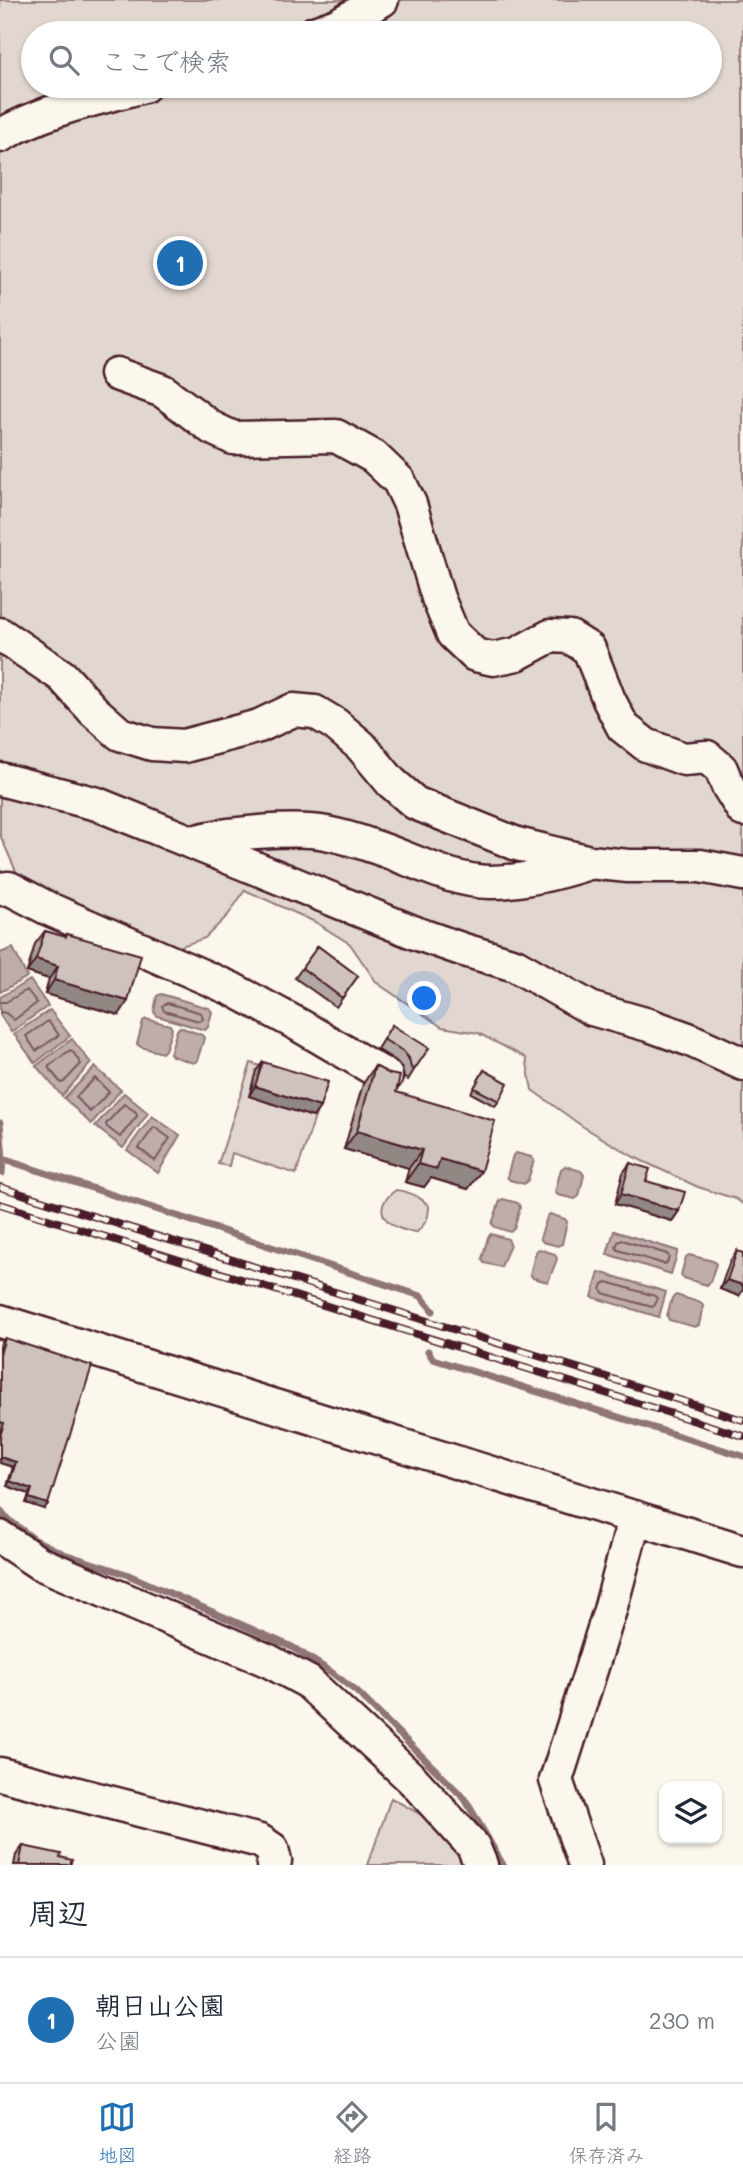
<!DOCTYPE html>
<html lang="ja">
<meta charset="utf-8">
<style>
body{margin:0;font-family:Mali,"Klee One",sans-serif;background:#f2f2f3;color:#1f2937}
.controls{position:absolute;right:21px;bottom:21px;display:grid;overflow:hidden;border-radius:14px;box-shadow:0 2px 5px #0004}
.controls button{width:63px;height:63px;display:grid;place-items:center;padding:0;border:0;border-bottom:2px solid #e0e1e3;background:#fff;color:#1f2937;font:35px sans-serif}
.you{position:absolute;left:425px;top:999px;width:24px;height:24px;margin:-18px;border:5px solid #fff;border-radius:50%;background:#1a73e8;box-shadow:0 0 0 10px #1a73e833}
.badge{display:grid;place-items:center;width:46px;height:46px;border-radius:50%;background:#1f6fb2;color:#fff;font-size:23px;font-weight:700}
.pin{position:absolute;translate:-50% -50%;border:4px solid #fff;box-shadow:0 2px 7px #0006}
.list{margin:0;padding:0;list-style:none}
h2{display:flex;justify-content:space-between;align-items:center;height:91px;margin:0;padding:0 28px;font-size:30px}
h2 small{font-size:23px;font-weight:400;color:#747a83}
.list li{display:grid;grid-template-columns:46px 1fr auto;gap:21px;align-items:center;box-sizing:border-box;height:126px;padding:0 28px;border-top:2px solid #e0e1e3}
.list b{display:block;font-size:26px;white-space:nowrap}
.list p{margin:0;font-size:23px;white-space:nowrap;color:#747a83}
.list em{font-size:23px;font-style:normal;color:#747a83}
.icon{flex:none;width:38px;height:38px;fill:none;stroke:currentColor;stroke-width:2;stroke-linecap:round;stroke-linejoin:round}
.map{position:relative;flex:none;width:743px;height:1865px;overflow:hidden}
.search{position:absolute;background:#fff;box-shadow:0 2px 5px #0004;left:21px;right:21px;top:21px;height:77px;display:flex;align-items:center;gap:18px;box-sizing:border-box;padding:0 24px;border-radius:38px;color:#747a83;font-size:26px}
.sheet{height:217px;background:#fff}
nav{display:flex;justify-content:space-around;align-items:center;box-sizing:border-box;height:98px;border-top:2px solid #e0e1e3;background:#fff;font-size:19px;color:#747a83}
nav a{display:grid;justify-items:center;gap:4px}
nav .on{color:#1f6fb2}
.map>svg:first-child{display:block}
.green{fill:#e2d7d0;stroke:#967b7e;stroke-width:2;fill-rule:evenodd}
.water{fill:#bfadaa;stroke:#907477;stroke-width:2}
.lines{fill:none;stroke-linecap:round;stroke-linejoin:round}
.shore{stroke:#79585e;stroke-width:2}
.stream{stroke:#907477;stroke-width:7}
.minor-casing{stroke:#4a1f2b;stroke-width:37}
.minor{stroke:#fbf7ec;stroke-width:32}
.rail-casing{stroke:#4a1f2b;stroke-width:8}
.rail{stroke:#fbf7ec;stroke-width:5;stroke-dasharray:16;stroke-linecap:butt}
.wall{fill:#b2a7a2;stroke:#4a1f2b;stroke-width:2}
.shaded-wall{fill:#918884;stroke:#4a1f2b;stroke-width:2}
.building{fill:#cfc2bc;stroke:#4a1f2b;stroke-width:2}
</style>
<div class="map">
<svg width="743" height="1865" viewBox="0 0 743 1865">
<rect width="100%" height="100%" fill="#fbf7ec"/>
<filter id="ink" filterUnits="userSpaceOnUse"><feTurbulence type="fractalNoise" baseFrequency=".0143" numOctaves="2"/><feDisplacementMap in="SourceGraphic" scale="14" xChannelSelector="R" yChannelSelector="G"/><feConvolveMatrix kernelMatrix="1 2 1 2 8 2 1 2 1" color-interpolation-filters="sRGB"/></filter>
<g filter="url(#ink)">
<path class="green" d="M0 0H743V1204L736 1199 698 1187 634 1157 582 1126 532 1090 526 1058 478 1033 442 1027 377 983 350 944 315 922 245 890 228 915 205 938 173 949 137 930 19 878 0 835ZM33 33H710V86H33Z
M251 1063 325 1087 296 1174 232 1153 229 1166 218 1164Z
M396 1190C410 1192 419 1196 429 1206 429 1218 426 1223 417 1232 391 1231 366 1211 396 1190Z
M391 1798 433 1821 451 1841 467 1865H368Z"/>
<path class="water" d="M13 948 27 977 0 992V953Z
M30 980 48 1006 11 1032 0 1015V997Z
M161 994 209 1008 212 1012 208 1027 205 1030 157 1016 154 1012 157 996Z
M50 1010 70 1036 35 1063 14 1034Z
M146 1019 170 1025 172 1029 165 1050 162 1053 141 1047 137 1044 143 1021Z
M180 1027 202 1035 204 1038 197 1061 193 1063 172 1056 170 1053 177 1030Z
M72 1039 91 1063 62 1096 36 1066Z
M95 1067 121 1090 91 1124 64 1098Z
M124 1093 148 1113 123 1148 95 1126Z
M152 1116 180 1135 158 1173 127 1150Z
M516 1153 531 1157 534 1160 528 1180 524 1184 510 1180 507 1177 513 1155Z
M565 1166 581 1171 584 1175 579 1196 575 1199 558 1195 555 1192 561 1169Z
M503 1199 518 1203 520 1207 514 1229 510 1232 495 1227 492 1224 500 1201Z
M550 1214 565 1219 567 1222 562 1244 558 1246 543 1242 540 1238 547 1217Z
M614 1231 678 1251 671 1274 607 1254Z
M491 1234 508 1239 510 1244 501 1267 484 1263 482 1259 488 1237Z
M539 1249 555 1254 557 1259 548 1282 533 1278 530 1274 536 1251Z
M689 1255 713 1261 716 1264 710 1282 707 1285 684 1278 681 1275 686 1257Z
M599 1272 666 1292 659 1317 592 1297Z
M676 1295 701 1303 703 1306 699 1325 695 1327 669 1320 667 1316 672 1298Z"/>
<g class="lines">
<path class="shore" d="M0 1002H6L27 990 37 1003 14 1020 6 1013 0 1012
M167 1003 201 1013 203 1019 199 1021 164 1011 162 1006Z
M48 1021 59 1035 36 1051 26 1036Z
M70 1050 73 1052 81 1064 64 1082 61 1083 48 1067Z
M95 1078 109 1092 90 1112 76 1097Z
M124 1104 136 1112 137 1116 120 1137 107 1127 106 1124Z
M154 1127 170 1138 155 1161 139 1148Z
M622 1240 667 1254 669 1257 667 1263 664 1264 618 1250 616 1247 618 1242Z
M607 1282 655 1296 657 1299 655 1305 652 1307 603 1293 601 1290 603 1284Z"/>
<path class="stream" d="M0 1123 3 1159 2 1173
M3 1159 421 1296 433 1311
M428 1351 433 1359 743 1456
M0 1510 5 1517 35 1540 64 1554 126 1574 292 1647 331 1672 357 1692 465 1799 503 1865"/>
<defs>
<path id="minor" d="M314 33 337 25 382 0
M0 136C43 110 96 99 144 86
M116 374 163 391 212 428 233 438 336 436 374 457 399 481 410 504 438 598 453 634 475 655 493 659 517 654 550 636 570 637 589 649 609 700 623 727 646 745 684 759 707 757 721 769 728 786 743 810
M0 634 62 676 94 711 120 734 152 744 184 746 259 726 293 710 315 712 335 724 361 746 391 782 415 803 517 844 590 862 628 866H700L743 874
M0 779 97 804 418 934 464 950 515 965 592 1009 652 1026 688 1039 743 1064
M193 842C223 833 296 827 326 833 341 836 358 841 372 846 410 858 449 881 490 882 523 882 558 873 589 863
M0 889 9 888 49 909 232 989 299 1025 386 1076
M0 1321 743 1551
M0 1537 39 1563 269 1661 308 1682 413 1780 473 1846 481 1865
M0 1774 260 1841 272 1849 275 1861 273 1865
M585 1865 556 1780 610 1610 635 1517"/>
</defs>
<use href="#minor" class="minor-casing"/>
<use href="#minor" class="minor"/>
<defs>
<path id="rail" d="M0 1187 743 1420
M0 1204 743 1436"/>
</defs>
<use href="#rail" class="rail-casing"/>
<use href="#rail" class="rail"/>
</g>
<path class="wall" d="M45 931 65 937 67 934 119 1015 45 994 49 979 27 972 35 944Z
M318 946 358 976 336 1007 295 978Z
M392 1025 414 1070 408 1080 404 1078 402 1068 396 1061 377 1049Z
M263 1062 320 1107 313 1117 249 1096 256 1071Z
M375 1066 396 1092 481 1171 468 1189 431 1178 424 1187 405 1182 409 1168 344 1149 363 1084Z
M484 1070 499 1101 495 1106 471 1093Z
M630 1163 646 1181 679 1211 672 1221 615 1204 623 1173Z
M737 1251 739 1296 720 1289 730 1261Z
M5 1338 44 1509 26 1503 29 1494 7 1486 13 1467 0 1463V1347L1 1342Z
M23 1846 60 1857 70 1865H14L16 1855Z"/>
<path class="shaded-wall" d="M36 959 58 966 49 979 27 972Z
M54 980 128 1001 119 1015 45 994Z
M255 1086 320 1107 313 1117 249 1096Z
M357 1131 422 1150 409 1168 344 1149Z
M440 1159 481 1171 468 1189 431 1178 424 1187 405 1182 418 1164Z
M621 1194 679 1211 672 1221 615 1204Z
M727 1280 743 1285V1290L739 1296 720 1289Z
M0 1457 16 1462 13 1467 0 1463Z
M10 1481 32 1489 29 1494 7 1486Z
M29 1498 48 1504 44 1509 26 1503Z"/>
<path class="building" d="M45 931 66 937 67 934 141 955 128 1001 54 980 58 966 36 959Z
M318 946 358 976 342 998 302 968Z
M392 1025 429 1048 414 1070 411 1068 409 1058 403 1051 383 1039Z
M263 1062 328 1082 320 1107 255 1086Z
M375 1066 390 1074 400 1076 396 1092 495 1121 481 1171 440 1159 437 1169 418 1164 422 1150 357 1131Z
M484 1070 508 1083 499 1101 474 1088Z
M630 1163 650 1169 646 1181 685 1192 679 1211 621 1194Z
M737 1251 743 1253V1285L727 1280Z
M5 1338 92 1366 48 1504 29 1498 32 1489 10 1481 16 1462 0 1457V1436L4 1423 0 1422V1354Z
M23 1846 61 1854 60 1857 72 1860 70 1865H19Z"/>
</g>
</svg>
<div class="controls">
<button><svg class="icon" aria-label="layers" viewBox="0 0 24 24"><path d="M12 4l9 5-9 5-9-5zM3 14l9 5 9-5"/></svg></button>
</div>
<div class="you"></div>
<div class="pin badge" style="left:180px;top:263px">1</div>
<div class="search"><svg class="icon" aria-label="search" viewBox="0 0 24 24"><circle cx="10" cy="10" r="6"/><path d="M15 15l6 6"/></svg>ここで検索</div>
</div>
<section class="sheet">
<h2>周辺<small></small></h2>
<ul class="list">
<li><span class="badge">1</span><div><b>朝日山公園</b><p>公園</p></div><em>230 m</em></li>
</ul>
</section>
<nav>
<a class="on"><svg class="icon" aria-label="map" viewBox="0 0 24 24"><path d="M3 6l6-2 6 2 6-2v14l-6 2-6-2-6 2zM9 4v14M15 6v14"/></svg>地図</a>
<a><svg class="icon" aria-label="directions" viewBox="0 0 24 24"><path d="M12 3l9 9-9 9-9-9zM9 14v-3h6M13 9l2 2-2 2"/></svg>経路</a>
<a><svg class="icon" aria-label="saved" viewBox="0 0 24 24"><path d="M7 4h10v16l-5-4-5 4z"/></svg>保存済み</a>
</nav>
